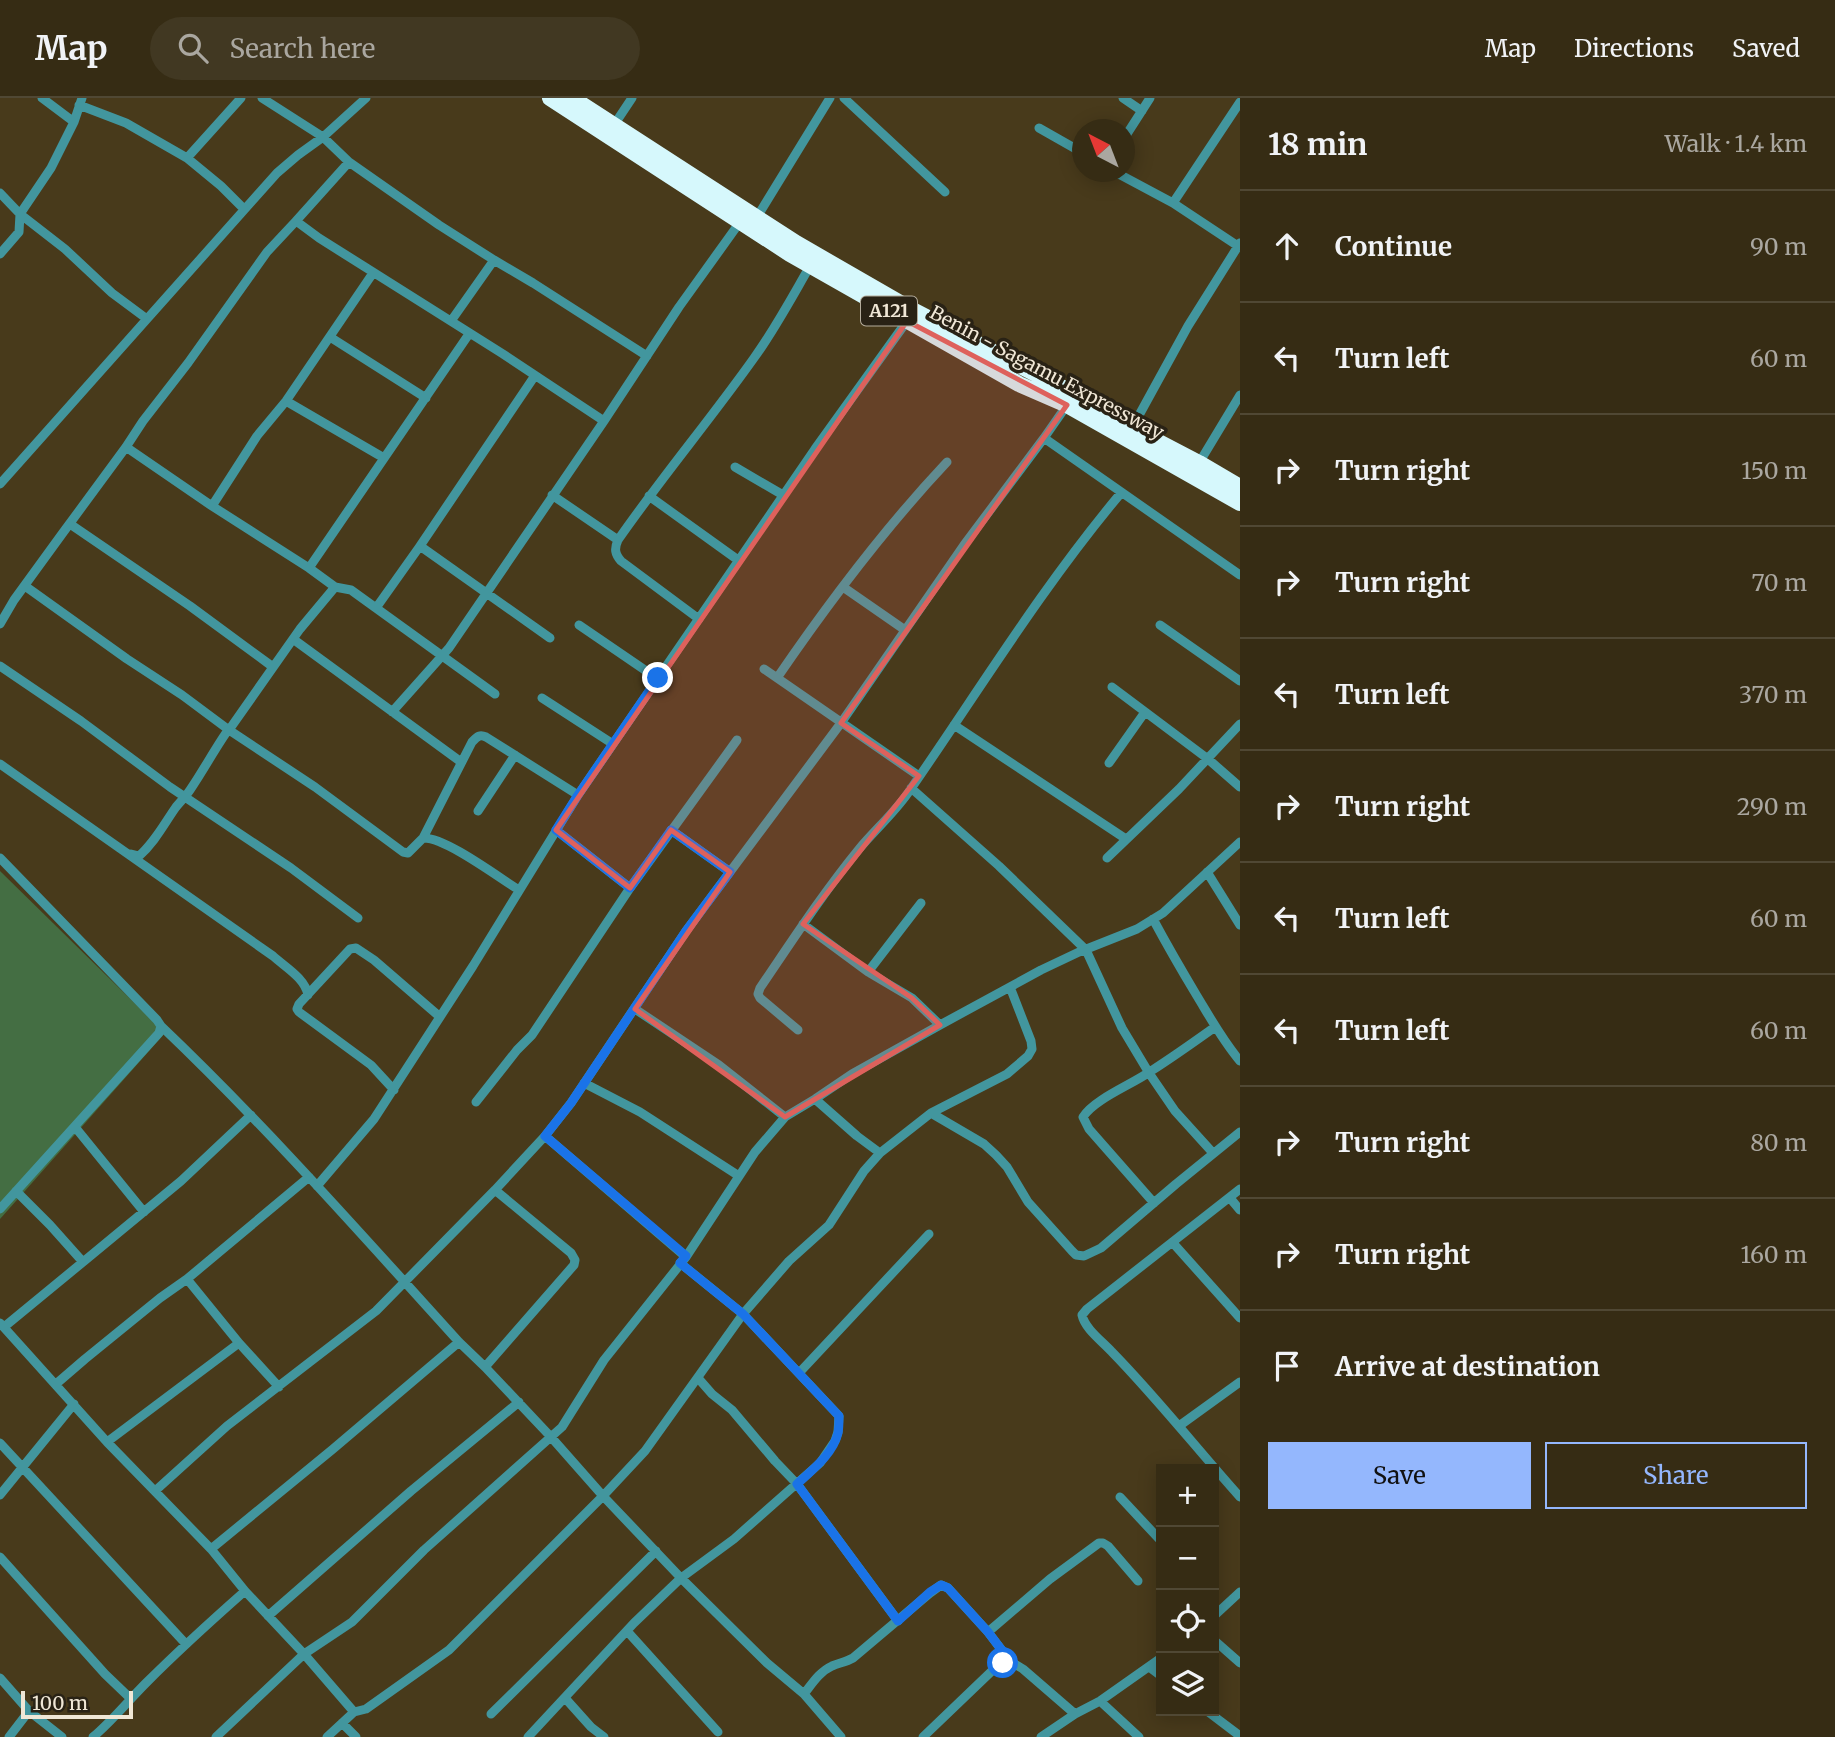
<!DOCTYPE html>
<meta charset="utf-8">
<style>
body{margin:0;font-family:Merriweather,serif;background:#413822;color:#f1f3f6}
.controls{position:absolute;right:21px;bottom:21px;display:grid;overflow:hidden;border-radius:0px;box-shadow:0 4px 18px #0003}
.controls button{width:63px;height:63px;display:grid;place-items:center;padding:0;border:0;border-bottom:2px solid #504834;background:#362c14;color:#f1f3f6;font:35px sans-serif}
.compass{position:absolute;left:1072px;top:21px;width:63px;height:63px;border-radius:50%;background:#362c14;box-shadow:0 4px 18px #0003;rotate:318deg}
.scale{position:absolute;left:21px;bottom:18px;width:112px;box-sizing:border-box;padding-left:7px;border:4px solid #f0e7d6;border-top:0;font-size:19px;line-height:24px;white-space:nowrap;color:#f0e7d6;-webkit-text-stroke:5px #292215;paint-order:stroke}
.stop{position:absolute;width:21px;height:21px;margin:-16px;border:5px solid #1a73e8;border-radius:50%;background:#fff}
.stop.end{background:#1a73e8;border-color:#fff;box-shadow:0 2px 7px #0008}
.list{margin:0;padding:0;list-style:none}
h2{display:flex;justify-content:space-between;align-items:center;height:91px;margin:0;padding:0 28px;font-size:30px}
h2 small{font-size:23px;font-weight:400;color:#aaa7a0}
.list li{display:grid;grid-template-columns:46px 1fr auto;gap:21px;align-items:center;box-sizing:border-box;height:112px;padding:0 28px;border-top:2px solid #504834}
.list b{display:block;font-size:26px;white-space:nowrap}
.list em{font-size:23px;font-style:normal;color:#aaa7a0}
.actions{display:flex;gap:14px;padding:21px 28px}
.actions a{flex:1;padding:16px 0;border:2px solid #94b7fd;border-radius:0px;text-align:center;font-size:24px;color:#94b7fd}
.actions .main{background:#94b7fd;color:#111}
.icon{flex:none;width:38px;height:38px;fill:none;stroke:currentColor;stroke-width:2;stroke-linecap:round;stroke-linejoin:round}
.map{position:relative;flex:none;width:1240px;height:1639px;overflow:hidden}
header{display:flex;align-items:center;gap:42px;box-sizing:border-box;height:98px;padding:0 35px;background:#362c14;border-bottom:2px solid #504834}
header strong{font-size:33px}
nav{display:flex;gap:38px;margin-inline-start:auto;font-size:24px}
.search{width:490px;height:63px;background:#413822;display:flex;align-items:center;gap:18px;box-sizing:border-box;padding:0 24px;border-radius:38px;color:#aaa7a0;font-size:26px}
main{display:flex}
aside{flex:1;background:#362c14}
.map>svg:first-child{display:block}
.green{fill:#446e43}
.lines{fill:none;stroke-linecap:round;stroke-linejoin:round}
.street{stroke:#42969e;stroke-width:9}
.highway{stroke:#d6f8fc;stroke-width:16}
.route{stroke:#1a73e8;stroke-width:9}
.marked{fill:#de615c;fill-opacity:0.2;stroke:#de615c;stroke-width:5;stroke-linejoin:round}
.labels{text-anchor:middle;stroke-width:7;stroke-linejoin:round;paint-order:stroke}
.shield{fill:#292215;stroke:#b4ac9c;stroke-width:2}
.shield-label{font-size:18px;font-weight:bold;fill:#f0e7d6}
.street-label{font-size:19px;fill:#f0e7d6;stroke:#292215}
</style>
<header>
<strong>Map</strong>
<div class="search"><svg class="icon" aria-label="search" viewBox="0 0 24 24"><circle cx="10" cy="10" r="6"/><path d="M15 15l6 6"/></svg>Search here</div>
<nav><a>Map</a><a>Directions</a><a>Saved</a></nav>
</header>
<main>
<div class="map">
<svg width="1240" height="1639" viewBox="0 0 1240 1639">
<rect width="100%" height="100%" fill="#483a1b"/>
<path class="green" d="M0 773 165 935 0 1121Z"/>
<g class="lines">
<path class="street" d="M42 0 74 24
M262 0 323 39 349 64 439 127 494 162 533 185 647 258
M844 0 945 94
M1123 0 1142 13
M79 7 126 25 187 60 221 88 244 111
M614 27 632 0
M1039 30 1083 55
M1125 39 1150 0
M187 60 241 0
M349 64 296 123 319 140 503 256 604 323
M1115 74 1173 105
M0 95 20 116 65 151 112 195 147 221
M757 119 830 0
M1238 148 1173 105 1240 4
M0 156 19 134 20 116 51 70 74 24 82 0
M451 223 494 162
M330 239 426 300
M534 279 420 448 550 540
M286 303 384 360
M1067 307 1044 340 1240 477
M1132 330 1188 228 1240 145
M126 349 212 408 309 470 335 489 351 492 495 596
M1199 365 1240 297
M735 369 783 397
M0 386 277 75 298 57 323 39 366 0
M552 397 618 442
M649 398 738 462
M212 408 257 338 286 303 373 175
M70 426 190 508 273 569
M309 470 469 236
M25 488 127 561 182 597 229 632 315 689 403 754 408 755 423 740 472 644C477 639 479 636 486 639L578 697
M843 489 905 532
M376 510 420 448
M699 521 621 463C615 456 614 451 618 442 661 380 710 322 754 260 775 231 792 199 810 168
M0 526 14 502 62 436 126 349 143 323 188 265 267 154 296 123
M579 527 658 581
M1160 527 1240 583
M293 541 461 664
M0 568 81 623 170 689 291 770 358 820
M764 571 919 678
M777 580C829 504 884 431 947 364
M1112 589 1208 661 1240 689
M542 600 613 646
M392 614 449 550 604 323 679 209 740 124
M954 627 1126 741
M1109 665 1145 614
M0 666 273 858C285 869 305 880 308 897
M911 690 999 768 1086 852 1122 930 1149 975 1175 1013 1213 1055
M478 713 515 657
M556 732 630 790
M671 732 730 774
M423 740C445 739 498 779 519 792
M131 756 139 758C155 744 164 726 176 709 181 703 186 698 190 692 203 673 213 654 226 635L229 632 300 531 335 489
M0 760 157 922 161 928 159 935 0 1111
M1107 760 1179 691 1240 626
M1207 774 1240 827
M1153 821C1167 847 1182 873 1197 898 1211 921 1223 943 1240 963
M803 826 868 874 912 900 940 927
M868 874 921 805
M635 911 719 967 785 1019
M161 928C266 1028 362 1137 459 1244L485 1269 551 1339 603 1398 681 1480 767 1565 804 1596 841 1639
M798 932 760 900 758 896 760 890C792 843 823 795 859 751 875 732 894 715 908 695 978 594 1042 489 1121 395
M584 985 640 1014 739 1078
M394 992 371 967 299 914 297 911 299 906 350 851 356 850 374 862 440 919
M815 1001 857 1038 880 1055
M476 1004 517 952 532 937 630 790 737 642
M931 1015 984 1046 996 1057 1007 1069 1028 1104 1072 1153 1076 1157 1084 1158 1101 1150 1176 1086 1240 1034
M75 1029 144 1114
M545 1038 686 1159
M317 1088 374 1021 473 868 578 697 815 351 907 223
M1240 1091 1087 1211 1082 1217C1085 1231 1102 1243 1112 1254 1157 1300 1197 1351 1240 1399
M16 1093 50 1127 83 1164 181 1083 251 1017
M1230 1100 1240 1112
M1154 1105 1089 1031 1083 1019C1094 1001 1133 986 1151 973 1173 959 1194 944 1215 929
M1173 1145 1240 1220
M0 1225 107 1344 211 1451 245 1493 304 1556 354 1614 327 1639
M4 1229 83 1164
M239 1245 279 1289
M485 1269 574 1167 575 1162 571 1155 495 1092
M799 1275 929 1136
M698 1280 712 1296 732 1312 775 1363 797 1386 898 1523
M56 1286 85 1261 160 1200 187 1181 309 1079
M1179 1328 1240 1284
M107 1344 239 1245 187 1181
M0 1345 185 1545
M155 1393 227 1328 376 1213 495 1092 545 1038 571 1005 686 833 841 625 964 447 1044 340
M0 1397 74 1306
M1120 1399 1161 1443
M211 1451 333 1351 459 1244
M0 1459 105 1576 130 1600
M268 1518 411 1393 519 1304
M1214 1518 1240 1494
M627 1533 718 1634
M988 1534 1050 1481 1099 1445H1103L1108 1448 1138 1483
M1214 1542 1240 1565
M1149 1569 1161 1578
M0 1580 29 1613 62 1639
M804 1596C812 1586 819 1574 832 1568 839 1565 846 1564 853 1560L930 1495 941 1487 948 1490 988 1534 1010 1563
M565 1600 591 1629 604 1639
M1100 1603 1139 1639
M1207 1613 1240 1638
M354 1614 366 1611 449 1552 603 1398 645 1353 743 1216 789 1163 829 1127 864 1073 880 1055 931 1015 1007 976 1028 958 1032 951 1031 943 1010 889
M491 1616 656 1453
M342 1625 356 1639
M9 1639 29 1613
M93 1639C113 1622 128 1603 146 1585 178 1553 211 1523 245 1493
M216 1639 304 1556 352 1524 424 1452 562 1329 604 1262 686 1159 755 1054 785 1019 815 1001 852 976 940 927 1041 872 1079 854 1137 831 1163 815 1240 744
M528 1639 634 1525 681 1480 734 1441 820 1365 835 1343 838 1334 839 1318 743 1216 680 1165
M923 1639 995 1570 1003 1565 1010 1563 1023 1571 1075 1616
M1041 1639 1075 1616 1100 1603 1161 1560"/>
<path class="highway" d="M550 0 790 156 1019 286 1067 307 1240 405
M572 0 796 145 907 209 1061 289 1132 330 1199 365 1240 389"/>
</g>
<g class="lines">
<path class="route" d="M658 580 578 697 556 732 630 790 671 732 730 774 686 833 571 1005 545 1038 686 1158 680 1165 743 1216 839 1318C839 1323 839 1330 838 1335 833 1356 812 1372 797 1386L898 1523 930 1494 941 1487 948 1490 988 1534 1010 1563 1003 1565"/>
</g>
<path class="marked" d="M907 223 1067 307 841 625 919 678 803 826 912 900 940 927 785 1019 635 911 730 774 671 732 630 790 556 732Z"/>
<g class="labels">
<rect class="shield" x="861" y="198.5" width="56" height="29" rx="5"/>
<g class="shield-label">
<text x="889" y="219">A121</text>
</g>
<g class="street-label">
<text transform="translate(1047 274) rotate(28)" y="7">Benin - Sagamu Expressway</text>
</g>
</g>
</svg>
<div class="controls">
<button>+</button>
<button>−</button>
<button><svg class="icon" aria-label="locate" viewBox="0 0 24 24"><circle cx="12" cy="12" r="6"/><path d="M12 2v4M12 18v4M2 12h4M18 12h4"/></svg></button>
<button><svg class="icon" aria-label="layers" viewBox="0 0 24 24"><path d="M12 4l9 5-9 5-9-5zM3 14l9 5 9-5"/></svg></button>
</div>
<svg class="compass" viewBox="-18 -18 36 36"><path d="M0-13l5 13h-10z" fill="#e53935"/><path d="M0 13l5-13h-10z" fill="#aaa7a0"/></svg>
<div class="scale">100 m</div>
<div class="stop" style="left:1003px;top:1565px"></div>
<div class="stop end" style="left:658px;top:580px"></div>
</div>
<aside>
<h2>18 min<small>Walk · 1.4 km</small></h2>
<ul class="list">
<li><svg class="icon" aria-label="ahead" viewBox="0 0 24 24"><path d="M12 20V5M6 11l6-6 6 6"/></svg><div><b>Continue</b></div><em>90 m</em></li>
<li><svg class="icon" aria-label="left" viewBox="0 0 24 24"><path d="M17 20v-9H6M10 6l-5 5 5 5"/></svg><div><b>Turn left</b></div><em>60 m</em></li>
<li><svg class="icon" aria-label="right" viewBox="0 0 24 24"><path d="M7 20v-9h11M14 6l5 5-5 5"/></svg><div><b>Turn right</b></div><em>150 m</em></li>
<li><svg class="icon" aria-label="right" viewBox="0 0 24 24"><path d="M7 20v-9h11M14 6l5 5-5 5"/></svg><div><b>Turn right</b></div><em>70 m</em></li>
<li><svg class="icon" aria-label="left" viewBox="0 0 24 24"><path d="M17 20v-9H6M10 6l-5 5 5 5"/></svg><div><b>Turn left</b></div><em>370 m</em></li>
<li><svg class="icon" aria-label="right" viewBox="0 0 24 24"><path d="M7 20v-9h11M14 6l5 5-5 5"/></svg><div><b>Turn right</b></div><em>290 m</em></li>
<li><svg class="icon" aria-label="left" viewBox="0 0 24 24"><path d="M17 20v-9H6M10 6l-5 5 5 5"/></svg><div><b>Turn left</b></div><em>60 m</em></li>
<li><svg class="icon" aria-label="left" viewBox="0 0 24 24"><path d="M17 20v-9H6M10 6l-5 5 5 5"/></svg><div><b>Turn left</b></div><em>60 m</em></li>
<li><svg class="icon" aria-label="right" viewBox="0 0 24 24"><path d="M7 20v-9h11M14 6l5 5-5 5"/></svg><div><b>Turn right</b></div><em>80 m</em></li>
<li><svg class="icon" aria-label="right" viewBox="0 0 24 24"><path d="M7 20v-9h11M14 6l5 5-5 5"/></svg><div><b>Turn right</b></div><em>160 m</em></li>
<li><svg class="icon" aria-label="arrive" viewBox="0 0 24 24"><path d="M6 21V4h12l-3 4 3 4H6"/></svg><div><b>Arrive at destination</b></div></li>
</ul>
<div class="actions"><a class="main">Save</a><a>Share</a></div>
</aside>
</main>
